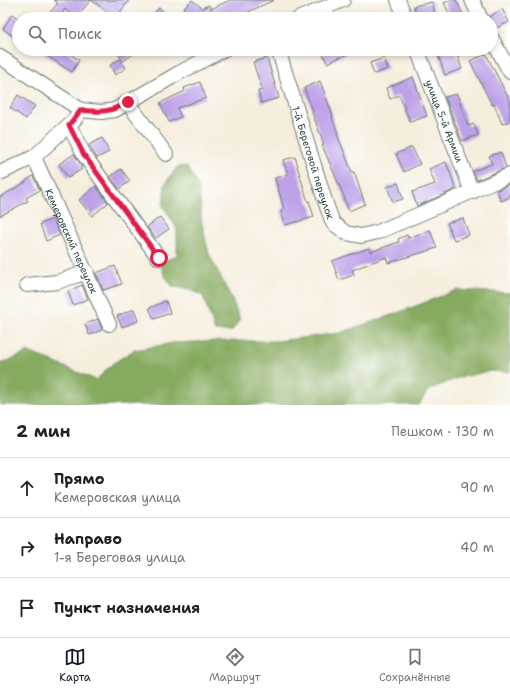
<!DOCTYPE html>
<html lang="ru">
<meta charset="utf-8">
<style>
body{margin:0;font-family:"Shantell Sans",sans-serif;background:#f6f6f6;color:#202124}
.stop{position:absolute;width:12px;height:12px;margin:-9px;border:3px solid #e11d48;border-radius:50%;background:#fff}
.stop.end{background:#e11d48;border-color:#fff;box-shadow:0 1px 4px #0008}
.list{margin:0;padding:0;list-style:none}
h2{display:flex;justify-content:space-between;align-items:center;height:52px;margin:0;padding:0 16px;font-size:17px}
h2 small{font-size:13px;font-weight:400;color:#757577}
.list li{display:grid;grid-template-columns:26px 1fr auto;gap:12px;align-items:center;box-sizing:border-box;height:60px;padding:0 16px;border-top:1px solid #e0e0e0}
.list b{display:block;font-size:15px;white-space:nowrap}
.list p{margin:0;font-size:13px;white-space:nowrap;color:#757577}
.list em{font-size:13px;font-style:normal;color:#757577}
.icon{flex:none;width:22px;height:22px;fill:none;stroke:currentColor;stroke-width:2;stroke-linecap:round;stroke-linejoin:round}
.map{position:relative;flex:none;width:510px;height:405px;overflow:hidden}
.search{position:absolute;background:#fff;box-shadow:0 2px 6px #0003;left:12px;right:12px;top:12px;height:44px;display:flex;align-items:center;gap:10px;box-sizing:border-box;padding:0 14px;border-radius:22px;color:#757577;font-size:15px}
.sheet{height:232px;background:#fff}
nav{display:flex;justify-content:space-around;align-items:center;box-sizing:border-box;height:56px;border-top:1px solid #e0e0e0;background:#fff;font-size:11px;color:#757577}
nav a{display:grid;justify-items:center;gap:2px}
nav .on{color:#111827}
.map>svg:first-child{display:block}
.forest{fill:#86aa5f;stroke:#52744a}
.building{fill:#bda1e8}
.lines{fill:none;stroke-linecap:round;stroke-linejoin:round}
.street-casing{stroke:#6a7b6f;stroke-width:16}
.street{stroke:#fff;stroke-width:14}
.route{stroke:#e11d48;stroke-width:5}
.labels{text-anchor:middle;stroke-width:4;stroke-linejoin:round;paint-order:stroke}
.street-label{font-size:10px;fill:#1f3d34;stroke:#fff}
</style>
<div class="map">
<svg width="510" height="405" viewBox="0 0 510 405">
<rect width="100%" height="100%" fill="#fff"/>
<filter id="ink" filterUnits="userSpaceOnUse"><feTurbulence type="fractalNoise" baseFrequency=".025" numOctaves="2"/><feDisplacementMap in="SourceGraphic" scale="8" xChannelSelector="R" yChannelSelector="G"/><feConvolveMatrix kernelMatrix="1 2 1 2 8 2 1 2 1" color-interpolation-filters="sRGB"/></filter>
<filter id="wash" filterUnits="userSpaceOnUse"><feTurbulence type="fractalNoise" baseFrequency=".012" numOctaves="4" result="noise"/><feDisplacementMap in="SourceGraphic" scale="16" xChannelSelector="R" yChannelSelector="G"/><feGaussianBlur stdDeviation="0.9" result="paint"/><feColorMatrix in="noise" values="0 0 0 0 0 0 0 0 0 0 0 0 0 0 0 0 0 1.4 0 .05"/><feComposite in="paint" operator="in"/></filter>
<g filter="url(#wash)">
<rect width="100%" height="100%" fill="#f6eedd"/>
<path class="forest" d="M178 166 187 167 199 188 202 224 209 254 230 295 240 319 232 331H215L203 296 189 289 173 287 164 275 160 263 177 255V229L163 206 165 184Z
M457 290 510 293V372L489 371 458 378 428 390 419 405H0V364L29 352 96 380 112 364 134 350 173 343 217 341H278L340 333 400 312Z"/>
<g id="blocks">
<path class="building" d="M54 0H91L75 18 65 9 59 19H45L58 3Z
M91 0H129L116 18Z
M192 0 202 8 209 5 211 9 230 0H274L233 19H190L192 18 183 9Z
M450 0H456L463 14 452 19 444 3Z
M432 2 435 14 417 18 414 6Z
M159 8 171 19H148Z
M502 9 509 22 494 29 491 24V19H489V17Z
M12 14 19 19V40L3 29Z
M36 49H62L79 60 72 72Z
M115 49H141L123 61Z
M321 49H359L327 63Z
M436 49H455L462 69 445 75Z
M486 54 510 101V121L502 124 494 104 492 105 470 61Z
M267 58 279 98 261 103 258 91 262 90 253 62Z
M384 58 388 69 374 74 370 63Z
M120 59 126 68 115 75 110 65Z
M413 77 427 116 410 122 399 95 390 99 386 88Z
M320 81 333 116 332 117 338 134H337L352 172H354L365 204 349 211 344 199H345L322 145H324L312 112 313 111 304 88Z
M200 82 206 98 177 108 181 117 169 122 160 103 185 91 184 88Z
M457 94 468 126 474 124 478 135 462 141 445 97Z
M18 95 35 106 26 119 10 108Z
M102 138 109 152 97 158 89 145Z
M412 147 420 164 404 172 396 154Z
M501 152 506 168 477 180 473 171 492 164 489 156Z
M74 154 82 166 80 167 82 169 68 178 59 164Z
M295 157 298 166H297L308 202 309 201 314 217 285 225 281 210 284 209 275 178 288 174 283 160Z
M446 162 456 189 417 206 412 192 435 184 429 169Z
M121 169 130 181 119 189 110 177Z
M33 176 40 190 26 198 28 201 0 216V197L26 182V181Z
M398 183 403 199 393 202 387 187Z
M510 184V197L501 201 497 190Z
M96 186 108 203 92 216 79 200Z
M160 217 169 229 156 238 147 227Z
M463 218 469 235 454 240 447 223Z
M53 219 60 235 46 241 40 224Z
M430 230 437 248 388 263 386 257 352 270 354 275 339 280 332 261 369 248 370 252 399 242 398 239 407 235 408 238Z
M115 266 122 284 103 290 96 273Z
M82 285 88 299 73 305 68 291Z
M166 301 170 313 154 319 149 308Z
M134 309 138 321 122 327 117 316Z
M98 319 102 330 89 335 85 324Z"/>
</g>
</g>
<g filter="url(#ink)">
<use href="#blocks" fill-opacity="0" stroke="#6a7b6f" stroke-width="1"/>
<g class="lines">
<defs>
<g id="street">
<path d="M398 0 406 19"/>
<path d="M472 0 481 19"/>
<path d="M298 19 343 0"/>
<path d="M491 37 510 72"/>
<path id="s1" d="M278 49 327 207 333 223 346 233 361 236 378 232 510 175"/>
<path id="s2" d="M417 49 472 192"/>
<path d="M0 57 81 110"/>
<path d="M128 103 166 154"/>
<path d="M69 125 84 155 159 258"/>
<path id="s3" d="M34 157 109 324"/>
<path d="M0 173 34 157 75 119 81 110 101 112 115 110 179 73 225 49"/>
<path d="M27 285 57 282 87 272"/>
</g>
</defs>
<use href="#street" class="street-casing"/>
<use href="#street" class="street"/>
</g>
</g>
<g class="lines" filter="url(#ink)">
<path class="route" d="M128 102C109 113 102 112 81 110L69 125 84 155 159 258"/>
</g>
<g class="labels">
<g class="street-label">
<text dy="4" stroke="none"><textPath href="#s2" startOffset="77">улица 5-й Армии</textPath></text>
<text dy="4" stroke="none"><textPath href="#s1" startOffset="119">1-й Береговой переулок</textPath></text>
<text dy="4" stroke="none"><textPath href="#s3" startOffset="92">Кемеровский переулок</textPath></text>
</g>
</g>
</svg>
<div class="stop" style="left:159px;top:258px"></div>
<div class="stop end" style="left:128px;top:102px"></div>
<div class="search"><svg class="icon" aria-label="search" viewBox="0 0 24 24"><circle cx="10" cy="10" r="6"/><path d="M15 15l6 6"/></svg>Поиск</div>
</div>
<section class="sheet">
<h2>2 мин<small>Пешком · 130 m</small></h2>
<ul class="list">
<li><svg class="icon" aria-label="ahead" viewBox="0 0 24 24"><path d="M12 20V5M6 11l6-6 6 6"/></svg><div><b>Прямо</b><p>Кемеровская улица</p></div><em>90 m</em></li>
<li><svg class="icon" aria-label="right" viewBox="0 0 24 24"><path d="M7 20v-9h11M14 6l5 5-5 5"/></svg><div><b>Направо</b><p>1-я Береговая улица</p></div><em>40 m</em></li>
<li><svg class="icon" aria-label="arrive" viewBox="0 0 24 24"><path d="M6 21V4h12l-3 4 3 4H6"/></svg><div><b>Пункт назначения</b></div></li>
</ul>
</section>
<nav>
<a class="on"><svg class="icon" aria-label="map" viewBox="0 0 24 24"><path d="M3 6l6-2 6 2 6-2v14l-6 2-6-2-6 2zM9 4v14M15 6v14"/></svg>Карта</a>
<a><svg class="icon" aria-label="directions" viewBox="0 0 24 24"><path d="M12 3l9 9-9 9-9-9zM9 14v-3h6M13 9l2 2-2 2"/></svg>Маршрут</a>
<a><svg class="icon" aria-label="saved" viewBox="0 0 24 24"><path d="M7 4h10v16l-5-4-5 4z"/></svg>Сохранённые</a>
</nav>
